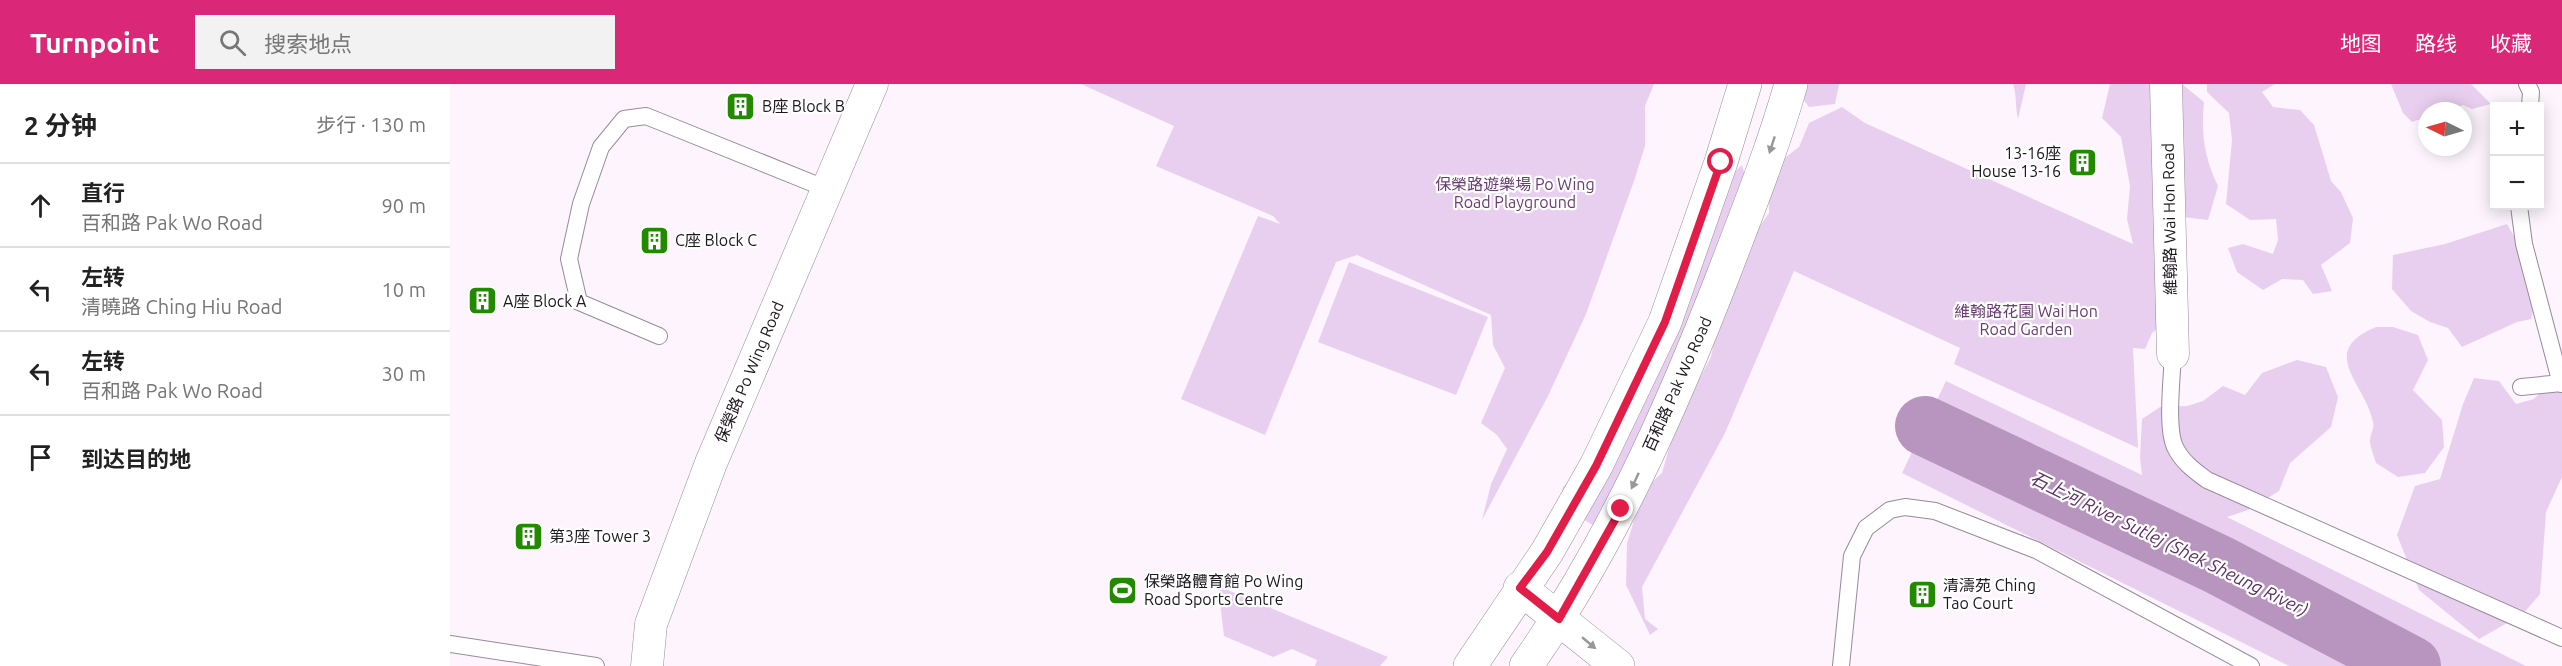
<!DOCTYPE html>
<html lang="zh">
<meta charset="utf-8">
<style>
body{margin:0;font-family:Ubuntu,"Noto Sans SC",sans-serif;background:#f2f2f2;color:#222}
.controls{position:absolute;right:18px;top:18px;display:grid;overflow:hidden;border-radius:0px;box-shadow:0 3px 15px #0003}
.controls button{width:54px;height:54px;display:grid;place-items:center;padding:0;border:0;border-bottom:2px solid #e0e0e0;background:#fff;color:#222;font:30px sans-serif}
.compass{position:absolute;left:1968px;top:18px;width:54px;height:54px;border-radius:50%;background:#fff;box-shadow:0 3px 15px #0003;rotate:275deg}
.stop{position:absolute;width:18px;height:18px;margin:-14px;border:4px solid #e11d48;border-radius:50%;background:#fff}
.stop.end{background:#e11d48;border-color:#fff;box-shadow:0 2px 6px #0008}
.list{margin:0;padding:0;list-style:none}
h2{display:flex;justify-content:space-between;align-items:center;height:78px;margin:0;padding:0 24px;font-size:26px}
h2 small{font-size:20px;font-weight:400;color:#767676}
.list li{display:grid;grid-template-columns:39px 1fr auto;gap:18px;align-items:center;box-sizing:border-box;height:84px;padding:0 24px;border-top:2px solid #e0e0e0}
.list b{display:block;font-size:22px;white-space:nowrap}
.list p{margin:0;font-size:20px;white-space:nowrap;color:#767676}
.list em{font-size:20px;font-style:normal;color:#767676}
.icon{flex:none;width:33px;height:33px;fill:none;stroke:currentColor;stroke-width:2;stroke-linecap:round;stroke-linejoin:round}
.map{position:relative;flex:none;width:2112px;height:582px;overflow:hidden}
header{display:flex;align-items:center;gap:36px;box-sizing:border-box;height:84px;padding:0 30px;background:#db2777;color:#fff}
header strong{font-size:28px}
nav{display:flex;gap:33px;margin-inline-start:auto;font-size:21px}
.search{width:420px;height:54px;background:#f2f2f2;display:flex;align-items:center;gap:15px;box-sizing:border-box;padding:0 21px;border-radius:0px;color:#767676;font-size:22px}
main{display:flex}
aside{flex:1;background:#fff}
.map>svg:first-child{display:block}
.green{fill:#e9cfef}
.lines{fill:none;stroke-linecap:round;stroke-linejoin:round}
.river{stroke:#b795be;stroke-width:60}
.lane-casing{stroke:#978b9a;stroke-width:18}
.street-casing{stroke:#978b9a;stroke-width:33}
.secondary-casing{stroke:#978b9a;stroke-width:34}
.lane{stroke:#fff;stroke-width:16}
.street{stroke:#fff;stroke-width:32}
.secondary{stroke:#fff;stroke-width:33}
.oneway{fill:#99979a}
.route{stroke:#e11d48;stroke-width:8}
.labels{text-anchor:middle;stroke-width:4.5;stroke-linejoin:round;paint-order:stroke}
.poi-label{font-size:16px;fill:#1d181e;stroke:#fff;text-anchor:start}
.park-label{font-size:16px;fill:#693c72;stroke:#fff}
.street-label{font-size:16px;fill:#1d181e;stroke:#fff}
.water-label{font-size:18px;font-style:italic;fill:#5c3065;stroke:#fff}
</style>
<header>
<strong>Turnpoint</strong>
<div class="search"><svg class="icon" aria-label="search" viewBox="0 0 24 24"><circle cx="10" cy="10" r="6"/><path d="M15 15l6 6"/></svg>搜索地点</div>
<nav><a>地图</a><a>路线</a><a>收藏</a></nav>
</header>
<main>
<aside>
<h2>2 分钟<small>步行 · 130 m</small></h2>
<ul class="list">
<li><svg class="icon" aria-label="ahead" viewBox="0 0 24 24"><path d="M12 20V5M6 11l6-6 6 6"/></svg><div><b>直行</b><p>百和路 Pak Wo Road</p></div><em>90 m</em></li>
<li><svg class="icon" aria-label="left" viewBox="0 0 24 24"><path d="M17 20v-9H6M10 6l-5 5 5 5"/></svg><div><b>左转</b><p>清曉路 Ching Hiu Road</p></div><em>10 m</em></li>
<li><svg class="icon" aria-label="left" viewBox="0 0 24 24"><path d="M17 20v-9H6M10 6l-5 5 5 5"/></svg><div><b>左转</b><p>百和路 Pak Wo Road</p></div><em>30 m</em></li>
<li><svg class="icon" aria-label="arrive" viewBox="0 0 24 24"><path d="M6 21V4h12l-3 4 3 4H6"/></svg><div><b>到达目的地</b></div></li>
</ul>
</aside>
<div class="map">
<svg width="2112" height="582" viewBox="0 0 2112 582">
<rect width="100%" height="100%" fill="#fdf4fe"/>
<path class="green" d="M631 0H1204L1195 22V62L1184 97 1136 230 1098 312 1032 436 1041 400 1057 365 1047 351 1031 339 1055 284 1043 261 1041 231 907 171 886 178 815 351 731 315 808 132 830 140 823 132 706 82 724 42Z
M1352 0H1389L1385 20 1359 23 1348 9Z
M1563 0H1576L1568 35C1565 22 1567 12 1563 0Z
M1660 0H1732L1754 18C1751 49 1754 73 1768 102L1758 136 1733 133 1713 240 1702 249 1695 265 1683 264 1688 364 1504 280 1510 264 1344 187 1275 349 1192 503 1195 535 1208 545 1200 551 1176 501 1177 459 1194 405 1212 389 1227 336 1261 273 1272 213 1303 152 1319 129V101L1324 82 1349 63 1359 39 1392 23 1415 39 1683 160 1677 135 1680 102 1671 53 1652 34Z
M1757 0H1825L1812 8 1823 23 1850 26 1864 41 1881 97 1891 108 1903 134 1900 159 1871 181 1882 207 1863 210 1853 196 1832 195 1813 206 1787 188 1778 164 1793 160 1823 170 1828 156 1826 135 1800 136 1776 120 1782 56 1779 29 1757 8Z
M1941 0H2021L2041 20 2022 25 2013 21 1995 27H1977V33L1962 38 1953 29Z
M1292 81 1298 102 1265 197 1146 443 1133 435 1108 431 1113 403 1140 375 1246 125Z
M2057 140 2071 164 2087 210 2081 235 2067 238 2012 263 1998 244 1980 238 1961 227 1942 205 1943 171 1995 160Z
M899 178 1038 233 1006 311 868 258Z
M1926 243H1943L1968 251 1978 276 1963 306 1992 336 1994 363 1975 389 1948 393 1926 379C1924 372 1920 363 1920 357 1920 350 1925 344 1923 338 1916 300 1866 268 1926 243Z
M1847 276 1876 283 1888 313 1881 343 1840 379 1829 407 1798 426 1777 433 2076 582H1839L1452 389 1496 297 1692 391 1690 374 1692 335 1710 323 1737 322 1753 317 1773 302 1795 311 1812 289Z
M2112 293V393L2096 428 2090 510 2073 530 2029 555 1969 506 1947 451 1965 402 1990 395 2013 320 2024 294 2049 297 2066 320 2084 315 2104 295Z
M768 502 938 573 930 582H865L867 576 842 565 823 573 774 552Z"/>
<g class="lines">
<path class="river" d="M1475 342 1769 481 1961 582"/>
<defs>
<path id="lane" d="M2077 0 2081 8 2080 22
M2069 122 2074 160 2111 300
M209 252 129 218 119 175 131 120 151 63 174 35 196 32 377 105
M1723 270C1722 293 1716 344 1725 363 1732 378 1745 387 1757 396L2112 554
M2071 303 2112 299
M0 560 146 582
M1391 582 1402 472 1416 444 1440 426 1455 423 1485 427 1586 466 1801 582"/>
<path id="street" d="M1716 0 1723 270
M197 582 201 540 261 379 422 0"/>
<path id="secondary" d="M1070 504 1168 582
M1020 582 1097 468 1146 382 1215 238 1271 78 1295 0
M1076 582C1161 461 1221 326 1274 189 1298 126 1323 64 1341 0"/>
</defs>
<use href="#lane" class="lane-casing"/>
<use href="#street" class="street-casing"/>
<use href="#secondary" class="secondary-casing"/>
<use href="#lane" class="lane"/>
<use href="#street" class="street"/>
<use href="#secondary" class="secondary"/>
</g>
<defs><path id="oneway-solid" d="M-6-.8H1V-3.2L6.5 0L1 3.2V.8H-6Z" transform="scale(1.5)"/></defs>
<g class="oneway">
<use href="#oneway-solid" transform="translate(1322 61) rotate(108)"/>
<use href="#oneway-solid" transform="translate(1185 397) rotate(115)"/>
<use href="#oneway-solid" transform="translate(1139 559) rotate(40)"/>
</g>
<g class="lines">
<path class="route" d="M1171 425 1109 535 1070 504 1097 468 1146 382 1215 238 1271 78"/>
</g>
<defs>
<symbol id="building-square" viewBox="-11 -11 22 22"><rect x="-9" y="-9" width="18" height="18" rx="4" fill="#238900" stroke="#fff"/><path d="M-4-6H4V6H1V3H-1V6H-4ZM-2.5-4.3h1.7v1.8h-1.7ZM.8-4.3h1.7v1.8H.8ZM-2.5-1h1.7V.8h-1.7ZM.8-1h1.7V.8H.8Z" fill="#fff"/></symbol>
<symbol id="stadium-square" viewBox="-11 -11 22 22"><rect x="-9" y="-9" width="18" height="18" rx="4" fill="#238900" stroke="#fff"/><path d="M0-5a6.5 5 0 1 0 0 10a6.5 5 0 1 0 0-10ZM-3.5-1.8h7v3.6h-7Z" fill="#fff"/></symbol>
</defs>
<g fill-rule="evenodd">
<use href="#building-square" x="274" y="6" width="33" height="33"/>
<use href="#building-square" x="1616" y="62" width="33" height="33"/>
<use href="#building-square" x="188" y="140" width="33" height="33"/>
<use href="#building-square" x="16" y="200" width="33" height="33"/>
<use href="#building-square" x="62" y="436" width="33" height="33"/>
<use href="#stadium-square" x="656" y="490" width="33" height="33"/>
<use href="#building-square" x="1456" y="494" width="33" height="33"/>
</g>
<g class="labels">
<g class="poi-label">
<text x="312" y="28">B座 Block B</text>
<text x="1611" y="75" text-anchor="end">13-16座<tspan x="1611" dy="18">House 13-16</tspan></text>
<text x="225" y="162">C座 Block C</text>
<text x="53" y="223">A座 Block A</text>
<text x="99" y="458">第3座 Tower 3</text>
<text x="694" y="503">保榮路體育館 Po Wing<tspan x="694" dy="18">Road Sports Centre</tspan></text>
<text x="1493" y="507">清濤苑 Ching<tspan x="1493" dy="18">Tao Court</tspan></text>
</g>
<g class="park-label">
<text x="1065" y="106">保榮路遊樂場 Po Wing<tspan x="1065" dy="18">Road Playground</tspan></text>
<text x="1576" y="233">維翰路花園 Wai Hon<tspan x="1576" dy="18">Road Garden</tspan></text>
</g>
<g class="street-label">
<text transform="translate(1719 135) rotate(-91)" y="6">維翰路 Wai Hon Road</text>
<text transform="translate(299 288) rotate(-67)" y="6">保榮路 Po Wing Road</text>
<text transform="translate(1227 300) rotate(-66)" y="6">百和路 Pak Wo Road</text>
</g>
<g class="water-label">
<text transform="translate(1719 460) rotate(26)" y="6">石上河 River Sutlej (Shek Sheung River)</text>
</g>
</g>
</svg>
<div class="controls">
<button>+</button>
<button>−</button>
</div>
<svg class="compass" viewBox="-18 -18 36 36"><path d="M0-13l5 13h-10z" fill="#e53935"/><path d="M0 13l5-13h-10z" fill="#767676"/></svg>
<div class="stop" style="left:1271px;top:78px"></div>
<div class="stop end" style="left:1171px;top:425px"></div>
</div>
</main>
